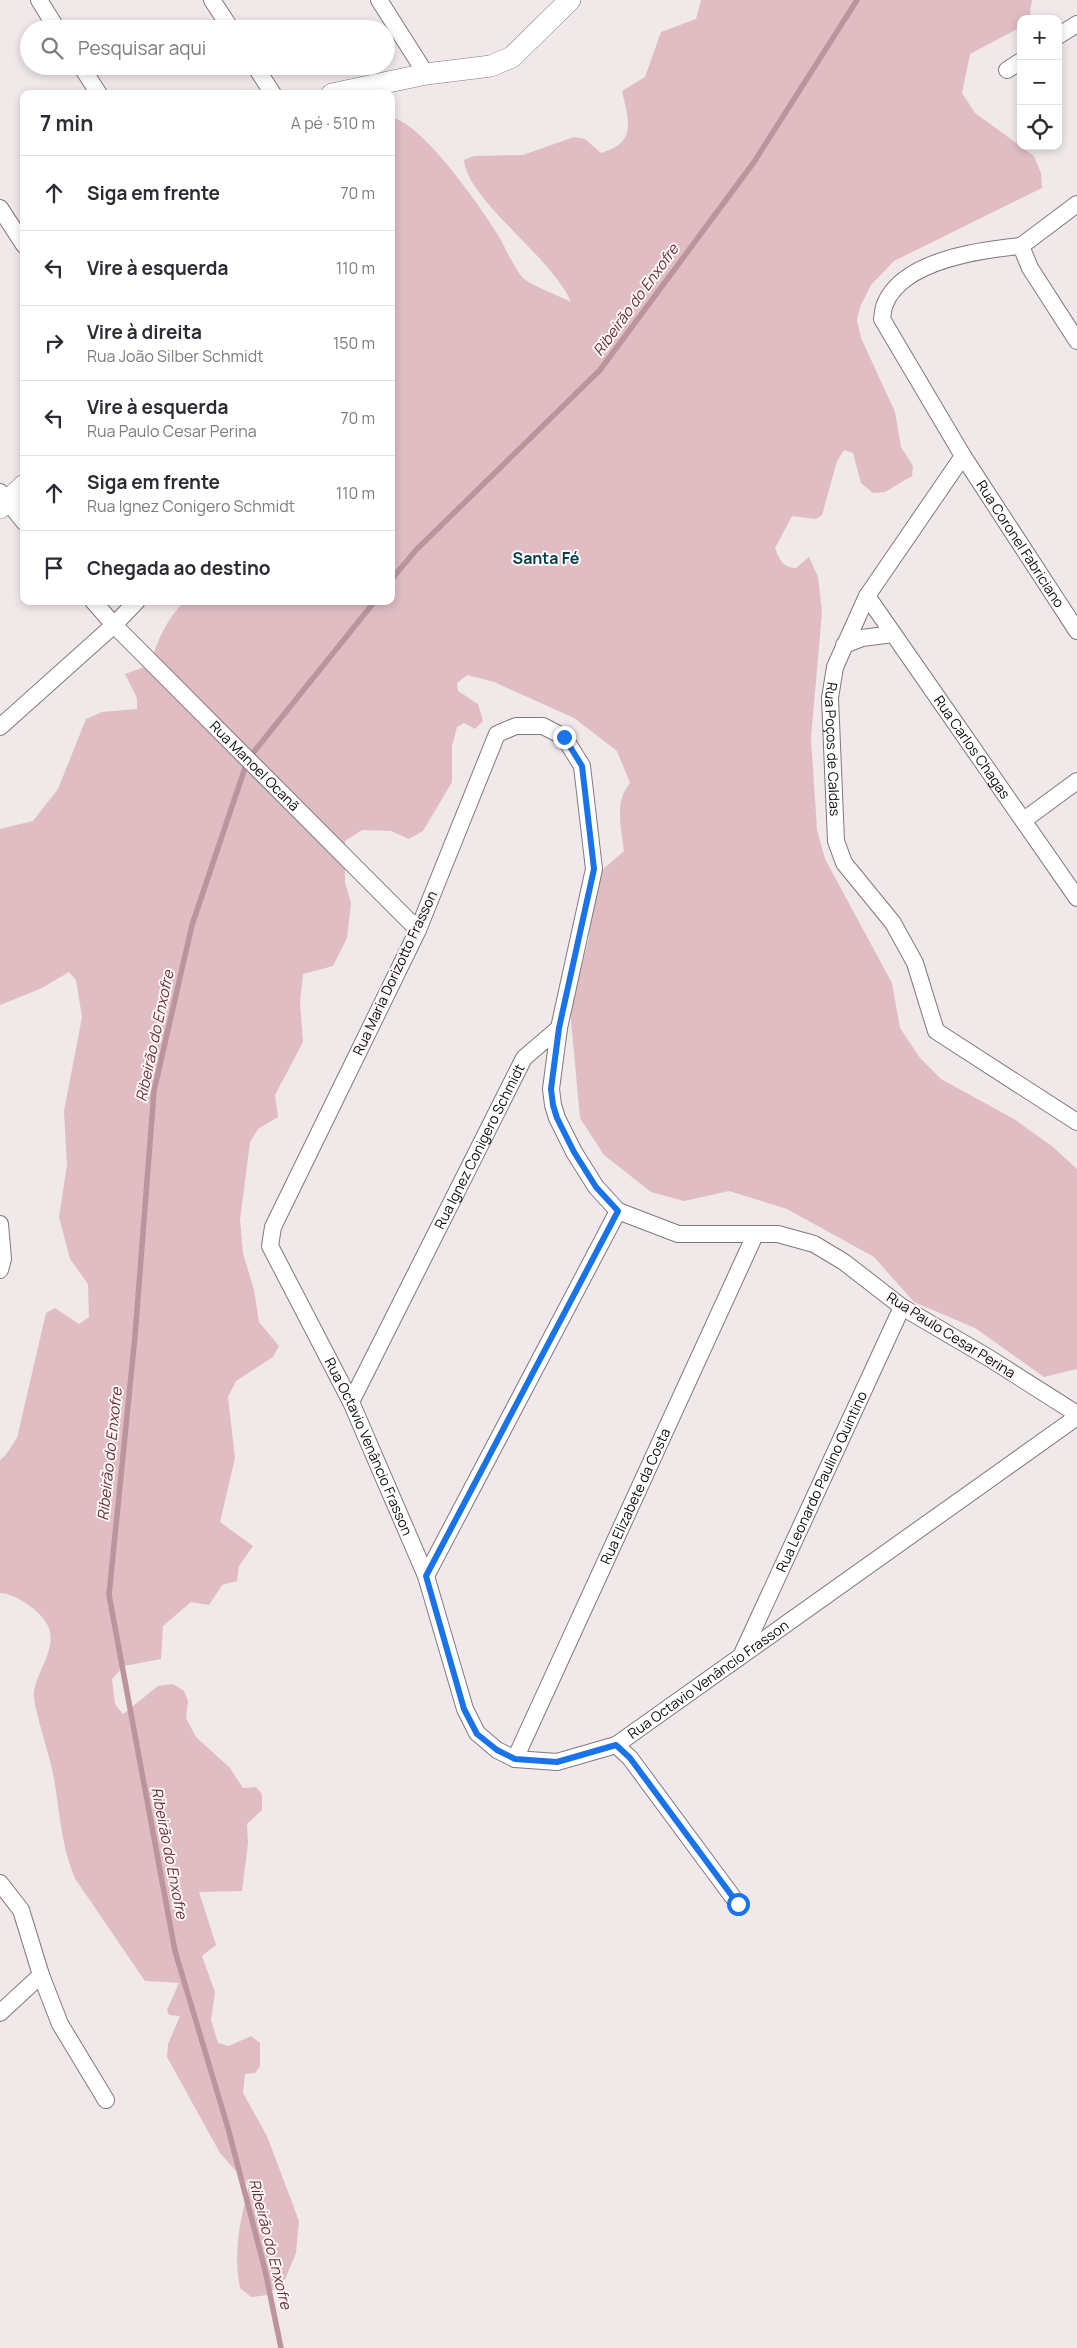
<!DOCTYPE html>
<html lang="pt">
<meta charset="utf-8">
<style>
body{margin:0;font-family:Manrope,sans-serif;background:#f2f2f3;color:#2b2b33}
.controls{position:absolute;right:15px;top:15px;display:grid;overflow:hidden;border-radius:10px;box-shadow:0 2px 8px #0003}
.controls button{width:45px;height:45px;display:grid;place-items:center;padding:0;border:0;border-bottom:1px solid #e1e1e2;background:#fff;color:#2b2b33;font:25px sans-serif}
.stop{position:absolute;width:15px;height:15px;margin:-11px;border:4px solid #1a73e8;border-radius:50%;background:#fff}
.stop.end{background:#1a73e8;border-color:#fff;box-shadow:0 1px 5px #0008}
.list{margin:0;padding:0;list-style:none}
h2{display:flex;justify-content:space-between;align-items:center;height:65px;margin:0;padding:0 20px;font-size:21px}
h2 small{font-size:16px;font-weight:400;color:#7c7c81}
.list li{display:grid;grid-template-columns:32px 1fr auto;gap:15px;align-items:center;box-sizing:border-box;height:75px;padding:0 20px;border-top:1px solid #e1e1e2}
.list b{display:block;font-size:19px;white-space:nowrap}
.list p{margin:0;font-size:16px;white-space:nowrap;color:#7c7c81}
.list em{font-size:16px;font-style:normal;color:#7c7c81}
.icon{flex:none;width:28px;height:28px;fill:none;stroke:currentColor;stroke-width:2;stroke-linecap:round;stroke-linejoin:round}
.map{position:relative;flex:none;width:1077px;height:2348px;overflow:hidden}
.search{position:absolute;background:#fff;box-shadow:0 2px 8px #0003;left:20px;top:20px;width:375px;height:55px;display:flex;align-items:center;gap:12px;box-sizing:border-box;padding:0 18px;border-radius:28px;color:#7c7c81;font-size:19px}
.panel{position:absolute;background:#fff;box-shadow:0 2px 8px #0003;left:20px;top:90px;width:375px;height:515px;border-radius:10px}
.map>svg:first-child{display:block}
.green{fill:#dfbdc3}
.lines{fill:none;stroke-linecap:round;stroke-linejoin:round}
.stream{stroke:#bc949c;stroke-width:5.5}
.minor-casing{stroke:#80797b;stroke-width:18}
.tertiary-casing{stroke:#80797b;stroke-width:22}
.minor{stroke:#fff;stroke-width:16}
.tertiary{stroke:#fff;stroke-width:21}
.route{stroke:#1a73e8;stroke-width:6}
.labels{text-anchor:middle;stroke-width:4;stroke-linejoin:round;paint-order:stroke}
.street-label{font-size:14px;fill:#0d0b0b;stroke:#fdf5f6}
.water-label{font-size:15px;font-style:italic;fill:#652e3c;stroke:#fdf5f6}
.quarter-label{font-size:16px;font-weight:bold;fill:#003e4a;stroke:#fdf5f6}
</style>
<div class="map">
<svg width="1077" height="2348" viewBox="0 0 1077 2348">
<rect width="100%" height="100%" fill="#f0e8e9"/>
<path class="green" d="M701 0H1032L1029 19H1021V27L970 54 962 93 975 113 1034 156 1041 173 1042 188 894 261 871 285 860 307 857 320 861 338 895 412 901 447 913 466 912 476 885 492 873 493 861 483 853 453 844 450 837 461 822 515 816 519 792 516 775 548C779 559 783 568 796 568L809 557 818 577 822 612 811 738 817 830 825 859 892 983 900 1028 920 1058 941 1079 1014 1119 1053 1147 1077 1169V1369L1044 1377 975 1328 914 1302 874 1257 787 1209 729 1191 684 1201 651 1192 604 1155 580 1118 570 1010 589 938 593 878 624 851C621 828 614 802 630 783L617 751 574 718 494 682 467 675 457 683 458 691 478 704 483 721 475 729 464 723 457 727 452 746V782L423 831 409 839 391 831 362 830 345 841V883L351 903 347 938 333 966 303 974 300 1002 303 1042 275 1095 278 1117 258 1129 250 1142 240 1220 243 1253 254 1290 259 1322 279 1346 273 1357 236 1381 228 1397 235 1458 220 1522 253 1546 239 1566 237 1581 222 1585 209 1605 191 1602 163 1626 161 1659 124 1666 112 1679 115 1704 123 1714 158 1686 173 1684 184 1691 188 1701 186 1718 196 1737 230 1768 243 1788 256 1787 262 1794V1810L247 1824 248 1843 242 1891 199 1892 216 1945 202 1956 215 1992 211 2020 218 2043 229 2046 251 2036 260 2043V2066L255 2073 245 2074 243 2093 267 2136 299 2221 296 2253 285 2279 268 2295 251 2297 240 2288C233 2253 240 2220 249 2186L220 2153 167 2057 168 2044 180 2016 169 2015 167 2010 179 1983 145 1981 76 1880C60 1846 60 1806 52 1769 49 1753 32 1704 34 1692 37 1671 58 1647 48 1626 41 1611 17 1594 0 1593V1460L5 1456 17 1438 46 1313 55 1308 79 1324 89 1317 88 1284 70 1259 59 1217 67 1165 64 1111 82 1017 76 980 69 972 42 988 0 1005V829L33 821 58 789 86 719 102 712 137 709V698L125 674 150 665C157 641 167 618 185 601H391V117C423 124 480 206 498 235 505 247 514 268 523 278 530 285 560 296 571 302 553 258 467 200 464 160L474 156 523 155 574 137 585 139 601 153C637 143 629 121 622 91L645 77 661 32 696 19Z"/>
<g class="lines">
<path class="stream" d="M391 580 416 550 600 370 754 162 857 0
M281 2348 265 2270 228 2128 175 1951 109 1595 135 1336 154 1091 192 925 248 759 375 601"/>
<defs>
<g id="minor">
<path d="M39 0 57 29"/>
<path d="M212 0 231 29"/>
<path d="M379 0 426 74"/>
<path d="M1058 36 1077 24"/>
<path d="M81 66 99 94"/>
<path d="M255 66 273 94"/>
<path d="M1007 70 1021 61"/>
<path d="M0 208 24 245"/>
<path id="s1" d="M1021 246C980 250 903 260 885 304 883 308 883 314 882 319L963 456 867 596 835 667 830 698 836 841 844 863 893 923 915 963 936 1031 1077 1122"/>
<path d="M1021 246 1030 268 1077 341"/>
<path d="M1021 246 1077 204"/>
<path id="s2" d="M963 456 1077 631"/>
<path d="M0 492 24 522"/>
<path id="s3" d="M867 596 1077 898"/>
<path id="s4" d="M93 601 114 625 418 930"/>
<path d="M844 645 862 638 893 634"/>
<path d="M0 727 114 625 137 601"/>
<path d="M1024 820 1077 781"/>
<path d="M0 1224 3 1259 0 1270"/>
<path id="s5" d="M351 1402 524 1058 559 1028"/>
<path id="s6" d="M1077 1414 989 1358 902 1307 844 1262 814 1244 778 1234H678L618 1211 596 1187 574 1152 557 1118 553 1105 551 1089 559 1028 594 869 582 766 564 737 543 726H516L497 734 418 930 273 1227 270 1246 351 1402 426 1576 465 1709 477 1733 497 1750 515 1759 557 1762 616 1745 1077 1417"/>
<path d="M426 1576 618 1211"/>
<path id="s7" d="M742 1654 902 1307"/>
<path d="M616 1745 630 1758 738 1904"/>
<path id="s8" d="M515 1759 755 1235"/>
<path d="M0 1883 21 1910 41 1975 60 2024 106 2100"/>
<path d="M0 2013 41 1975"/>
</g>
<path id="tertiary" d="M332 94 426 74 491 66 512 57 570 0
M0 508 24 485"/>
</defs>
<use href="#minor" class="minor-casing"/>
<use href="#tertiary" class="tertiary-casing"/>
<use href="#minor" class="minor"/>
<use href="#tertiary" class="tertiary"/>
</g>
<g class="lines">
<path class="route" d="M564 737 582 766 594 869 559 1028 551 1089 553 1105 557 1118 574 1152 596 1187 618 1211 426 1576 464 1709 477 1734 497 1750 515 1759 557 1762 616 1745 630 1758 738 1904"/>
</g>
<g class="labels">
<g class="street-label">
<text dy="5" stroke="none"><textPath href="#s2" startOffset="105">Rua Coronel Fabriciano</textPath></text>
<text dy="5" stroke="none"><textPath href="#s3" startOffset="184">Rua Carlos Chagas</textPath></text>
<text dy="5" stroke="none"><textPath href="#s1" startOffset="659">Rua Poços de Caldas</textPath></text>
<text dy="5" stroke="none"><textPath href="#s4" startOffset="231">Rua Manoel Ocanã</textPath></text>
<text transform="translate(395 973) rotate(-65)" y="5">Rua Maria Dorizotto Frasson</text>
<text dy="5" stroke="none"><textPath href="#s5" startOffset="286">Rua Ignez Conigero Schmidt</textPath></text>
<text transform="translate(951 1335) rotate(32)" y="5">Rua Paulo Cesar Perina</text>
<text dy="5" stroke="none"><textPath href="#s6" startOffset="1875">Rua Octavio Venâncio Frasson</textPath></text>
<text dy="5" stroke="none"><textPath href="#s7" startOffset="190">Rua Leonardo Paulino Quintino</textPath></text>
<text dy="5" stroke="none"><textPath href="#s8" startOffset="289">Rua Elizabete da Costa</textPath></text>
<text dy="5" stroke="none"><textPath href="#s6" startOffset="2445">Rua Octavio Venâncio Frasson</textPath></text>
</g>
<g class="water-label">
<text transform="translate(636 300) rotate(-54)" y="5">Ribeirão do Enxofre</text>
<text transform="translate(155 1036) rotate(-78)" y="5">Ribeirão do Enxofre</text>
<text transform="translate(110 1454) rotate(-84)" y="5">Ribeirão do Enxofre</text>
<text transform="translate(169 1853) rotate(79)" y="5">Ribeirão do Enxofre</text>
<text transform="translate(270 2244) rotate(76)" y="5">Ribeirão do Enxofre</text>
</g>
<g class="quarter-label">
<text x="546" y="564">Santa Fé</text>
</g>
</g>
</svg>
<div class="controls">
<button>+</button>
<button>−</button>
<button><svg class="icon" aria-label="locate" viewBox="0 0 24 24"><circle cx="12" cy="12" r="6"/><path d="M12 2v4M12 18v4M2 12h4M18 12h4"/></svg></button>
</div>
<div class="stop" style="left:738px;top:1904px"></div>
<div class="stop end" style="left:564px;top:737px"></div>
<div class="search"><svg class="icon" aria-label="search" viewBox="0 0 24 24"><circle cx="10" cy="10" r="6"/><path d="M15 15l6 6"/></svg>Pesquisar aqui</div>
<section class="panel">
<h2>7 min<small>A pé · 510 m</small></h2>
<ul class="list">
<li><svg class="icon" aria-label="ahead" viewBox="0 0 24 24"><path d="M12 20V5M6 11l6-6 6 6"/></svg><div><b>Siga em frente</b></div><em>70 m</em></li>
<li><svg class="icon" aria-label="left" viewBox="0 0 24 24"><path d="M17 20v-9H6M10 6l-5 5 5 5"/></svg><div><b>Vire à esquerda</b></div><em>110 m</em></li>
<li><svg class="icon" aria-label="right" viewBox="0 0 24 24"><path d="M7 20v-9h11M14 6l5 5-5 5"/></svg><div><b>Vire à direita</b><p>Rua João Silber Schmidt</p></div><em>150 m</em></li>
<li><svg class="icon" aria-label="left" viewBox="0 0 24 24"><path d="M17 20v-9H6M10 6l-5 5 5 5"/></svg><div><b>Vire à esquerda</b><p>Rua Paulo Cesar Perina</p></div><em>70 m</em></li>
<li><svg class="icon" aria-label="ahead" viewBox="0 0 24 24"><path d="M12 20V5M6 11l6-6 6 6"/></svg><div><b>Siga em frente</b><p>Rua Ignez Conigero Schmidt</p></div><em>110 m</em></li>
<li><svg class="icon" aria-label="arrive" viewBox="0 0 24 24"><path d="M6 21V4h12l-3 4 3 4H6"/></svg><div><b>Chegada ao destino</b></div></li>
</ul>
</section>
</div>
